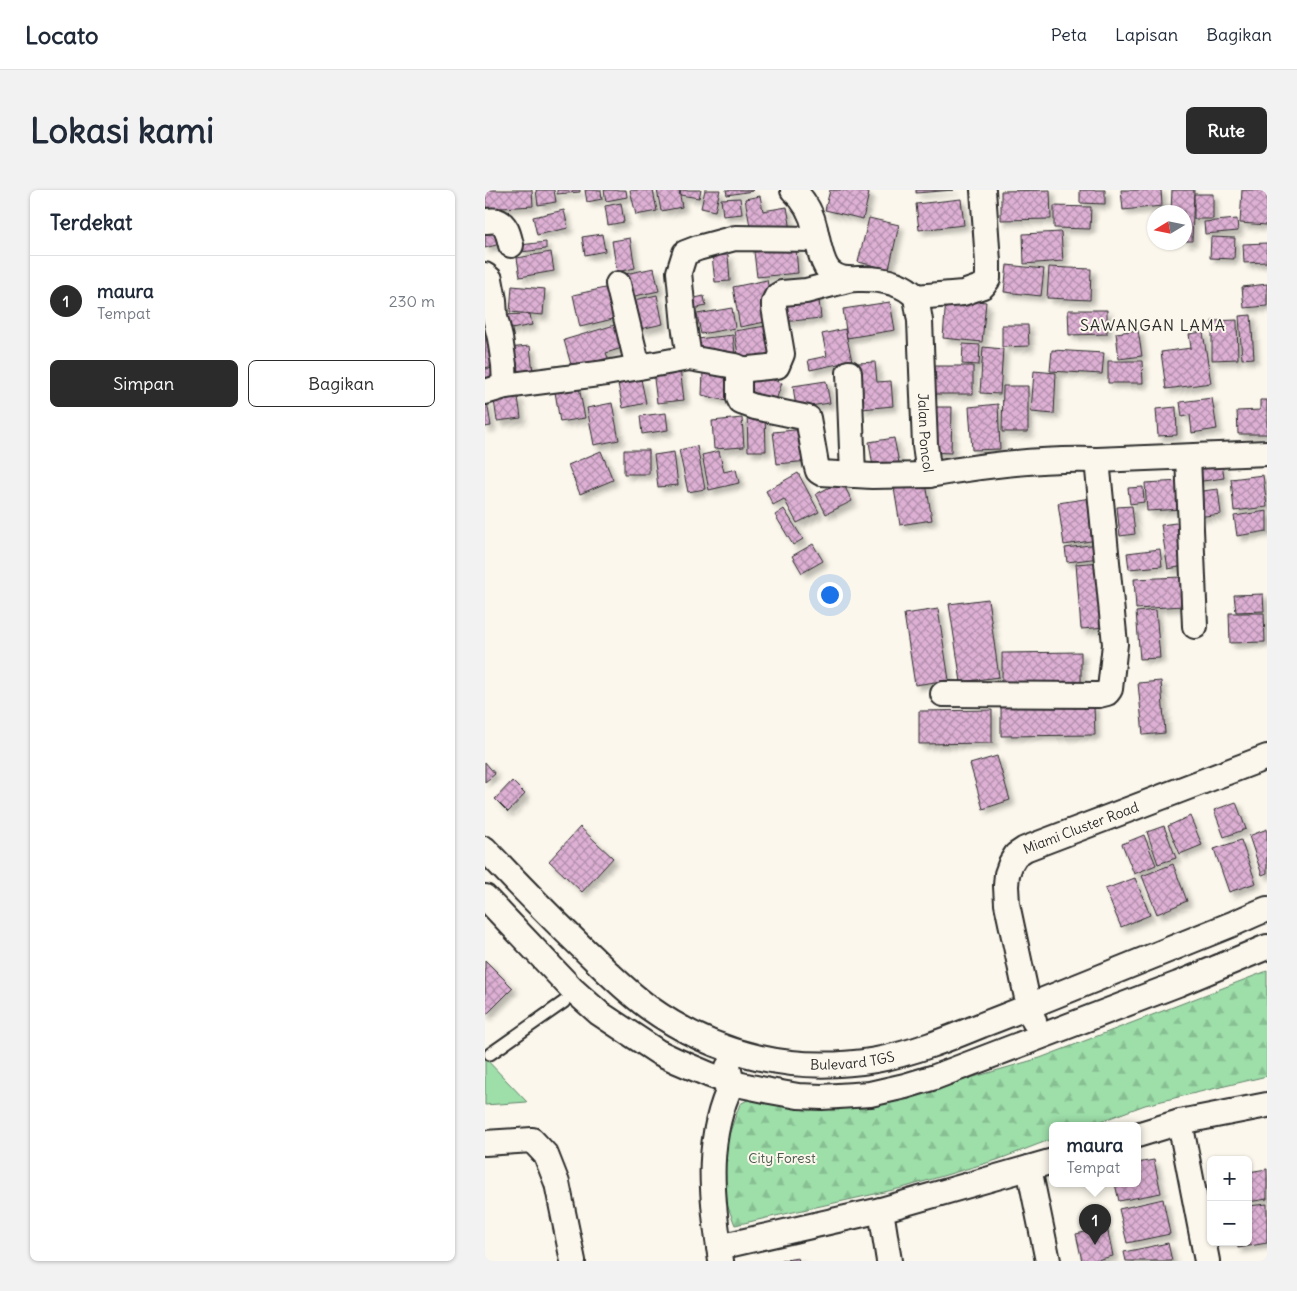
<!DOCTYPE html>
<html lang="id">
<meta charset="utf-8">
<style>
body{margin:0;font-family:Delius,sans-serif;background:#f2f2f3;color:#1f2937}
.controls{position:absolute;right:15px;bottom:15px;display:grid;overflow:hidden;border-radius:8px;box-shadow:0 1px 4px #0004}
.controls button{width:45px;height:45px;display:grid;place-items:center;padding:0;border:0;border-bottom:1px solid #e0e1e3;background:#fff;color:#1f2937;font:25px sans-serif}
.compass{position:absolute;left:662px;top:15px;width:45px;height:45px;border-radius:50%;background:#fff;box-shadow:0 1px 4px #0004;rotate:260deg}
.you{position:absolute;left:344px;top:404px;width:18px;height:18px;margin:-12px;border:4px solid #fff;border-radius:50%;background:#1a73e8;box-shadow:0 0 0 8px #1a73e833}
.badge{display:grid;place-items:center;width:32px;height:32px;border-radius:50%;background:#2b2b2b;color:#fff;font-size:16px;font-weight:700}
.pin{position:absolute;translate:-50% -41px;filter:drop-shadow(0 1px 2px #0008)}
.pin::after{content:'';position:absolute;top:26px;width:18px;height:15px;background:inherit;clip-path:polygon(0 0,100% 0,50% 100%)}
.popup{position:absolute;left:564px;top:932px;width:92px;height:65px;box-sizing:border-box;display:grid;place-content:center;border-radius:8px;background:#fff;filter:drop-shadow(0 1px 4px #0005);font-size:16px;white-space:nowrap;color:#747a83}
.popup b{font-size:19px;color:#1f2937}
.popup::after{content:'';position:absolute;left:50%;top:100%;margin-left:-10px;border:10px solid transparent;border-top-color:#fff}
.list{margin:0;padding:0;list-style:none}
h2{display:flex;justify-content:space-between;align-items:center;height:65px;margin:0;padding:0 20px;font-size:21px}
h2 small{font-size:16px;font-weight:400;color:#747a83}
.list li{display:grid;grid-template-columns:32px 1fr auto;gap:15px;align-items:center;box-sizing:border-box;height:90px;padding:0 20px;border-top:1px solid #e0e1e3}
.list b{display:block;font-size:19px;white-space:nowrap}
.list p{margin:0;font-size:16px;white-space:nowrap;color:#747a83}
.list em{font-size:16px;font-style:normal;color:#747a83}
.actions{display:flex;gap:10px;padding:15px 20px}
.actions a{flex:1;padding:11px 0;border:1px solid #2b2b2b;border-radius:8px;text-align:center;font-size:18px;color:#2b2b2b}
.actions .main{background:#2b2b2b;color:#fff}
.map{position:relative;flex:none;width:782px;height:1071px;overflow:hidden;border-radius:8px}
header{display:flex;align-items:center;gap:30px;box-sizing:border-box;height:70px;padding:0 25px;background:#fff;border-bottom:1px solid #e0e1e3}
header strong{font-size:24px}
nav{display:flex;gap:28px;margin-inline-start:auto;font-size:18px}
.intro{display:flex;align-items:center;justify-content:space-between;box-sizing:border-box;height:120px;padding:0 30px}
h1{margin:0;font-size:35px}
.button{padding:12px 22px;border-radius:8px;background:#2b2b2b;color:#fff;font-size:18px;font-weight:700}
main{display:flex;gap:30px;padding:0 30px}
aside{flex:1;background:#fff;border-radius:8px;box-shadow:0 1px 4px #0004}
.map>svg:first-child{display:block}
.grass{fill:#9ddea9;stroke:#64846a}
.forest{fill:url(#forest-firs);stroke:#64846a}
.building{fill:url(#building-cross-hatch);stroke:#2b2b2b;filter:url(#shadow)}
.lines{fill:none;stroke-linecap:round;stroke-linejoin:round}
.lane-casing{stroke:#2b2b2b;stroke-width:15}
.street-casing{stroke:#2b2b2b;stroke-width:28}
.lane{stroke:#fbf7ec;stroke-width:11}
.street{stroke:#fbf7ec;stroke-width:24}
.labels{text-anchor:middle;stroke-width:4;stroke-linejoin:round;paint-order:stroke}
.street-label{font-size:14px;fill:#2b2b2b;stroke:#fbf7ec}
.park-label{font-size:14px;fill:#48584a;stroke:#fbf7ec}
.quarter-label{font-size:16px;letter-spacing:1px;fill:#2b2b2b;stroke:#fbf7ec}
</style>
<header>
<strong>Locato</strong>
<nav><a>Peta</a><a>Lapisan</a><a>Bagikan</a></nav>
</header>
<div class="intro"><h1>Lokasi kami</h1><a class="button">Rute</a></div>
<main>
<aside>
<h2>Terdekat<small></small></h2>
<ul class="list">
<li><span class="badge">1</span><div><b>maura</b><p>Tempat</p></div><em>230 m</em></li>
</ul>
<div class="actions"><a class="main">Simpan</a><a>Bagikan</a></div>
</aside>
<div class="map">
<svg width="782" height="1071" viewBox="0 0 782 1071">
<defs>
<pattern id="forest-firs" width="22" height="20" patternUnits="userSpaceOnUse" patternTransform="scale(1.25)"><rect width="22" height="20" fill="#9ddea9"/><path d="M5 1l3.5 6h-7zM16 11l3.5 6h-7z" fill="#87bf92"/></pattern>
<pattern id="building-cross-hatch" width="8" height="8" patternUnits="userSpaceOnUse" patternTransform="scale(1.25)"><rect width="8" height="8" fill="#ddb0d4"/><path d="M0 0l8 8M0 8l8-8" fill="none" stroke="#b38fac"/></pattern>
<filter id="shadow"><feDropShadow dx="4.5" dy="4.5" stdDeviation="2.5" flood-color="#0004"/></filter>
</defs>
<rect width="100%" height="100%" fill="#fbf7ec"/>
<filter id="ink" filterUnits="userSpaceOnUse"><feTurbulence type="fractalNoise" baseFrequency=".02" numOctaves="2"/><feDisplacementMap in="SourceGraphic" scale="10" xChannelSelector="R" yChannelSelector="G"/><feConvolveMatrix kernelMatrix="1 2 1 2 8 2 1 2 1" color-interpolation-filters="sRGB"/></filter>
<g filter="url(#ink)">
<path class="grass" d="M0 868 42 912 0 915Z"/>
<path class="forest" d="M782 781V886L660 915 603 936H568L567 949 512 970 417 998 250 1035 237 1002 243 947 255 914 268 907 353 920 444 900 555 868Z"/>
<path class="building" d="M0 0H47L48 16 1 19Z
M51 0H69L71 12 53 15Z
M72 0H95V2L72 4Z
M100 0H116L117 9 102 12Z
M119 0H141L142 7 121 11Z
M145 0H168L172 21 151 25Z
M172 0H194L197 17 176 21Z
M196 0H216L214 8 195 5Z
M220 0H235L230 21 216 18Z
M241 0H268V1L242 5Z
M345 0H371L384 3 378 29 340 20Z
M431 0H469L431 3Z
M565 0 566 29 516 30V1Z
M595 0H620V14L595 13Z
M636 0H676L677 16 638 20Z
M687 0H709L707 51H699V22H686Z
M757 0H782V35L755 33Z
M709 4H728V29H709Z
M275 6 278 21 302 17 306 40 267 47 260 9Z
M255 8 257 24 238 26 236 9Z
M476 9 479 35 434 40 431 14Z
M136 13 139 32 123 35 120 16Z
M569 16 606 17 605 39 569 38Z
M79 20 83 38 52 45 48 27Z
M384 28 414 35 404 79 373 72Z
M752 29 753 41 720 44 719 32Z
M11 35 15 54 0 58V38Z
M576 42 578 71 539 74 538 44Z
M117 44 120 61 100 65 97 47Z
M726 47 750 48 749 69 725 68Z
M145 48 150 78 132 82 127 51Z
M61 52V59L36 62 35 55Z
M782 53V72L759 73 758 54Z
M311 58 313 83 272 87 269 62Z
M66 62 69 81 35 87 32 68Z
M243 65 245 91 230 92 227 66Z
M522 75 559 79 556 106 519 102Z
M564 77 606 79 605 110 562 108Z
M169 78 174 101 145 107 140 84Z
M282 90 290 130 255 137 248 97Z
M782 94V116L759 118 757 97Z
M27 96 60 99 58 125 25 122Z
M124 97 132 128 95 137 88 105Z
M333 101 336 128 297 132 295 104Z
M172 105 178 134 155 139 149 110Z
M219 106 221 116 204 120 201 110Z
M461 108 501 112 497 152 458 148Z
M405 112 410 140 362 148 358 119Z
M247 118 250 138 216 144 212 124Z
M583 120H622V144L584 145Z
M45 124 47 135 16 141 13 125Z
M766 125 769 168 757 169 754 126Z
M752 130 753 169 727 170V131Z
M133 134 140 157 121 163 123 168 87 178 79 150Z
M517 135H543L544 156 517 157Z
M281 136 287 171 255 176 249 141Z
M11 138 17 174 0 178V140Z
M360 139 367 171 325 180 323 170 342 166 337 144Z
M653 140 657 166 634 169 631 143Z
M718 142 726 193 681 199 676 162 706 158 704 144Z
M248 145 250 164 215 169 212 149Z
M478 154 495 155 494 175 477 174Z
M45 156 48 182 24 185 21 158Z
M498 157 518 159 515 204 495 203Z
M567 160 619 163 617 184 565 181Z
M623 171H657L658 193H623Z
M390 172 392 192 406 191 408 216 377 219 373 173Z
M441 176H488V204H441Z
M12 178 14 191 0 193V179Z
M195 178 199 210 172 213 168 181Z
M218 181 252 185 250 213 217 205Z
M263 181 297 193 289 216 255 204Z
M549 181 571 183 569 224 546 222Z
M156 189 161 213 138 218 133 194Z
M341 191 345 213 311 218 308 196Z
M518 196H543V242H517Z
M94 197 100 228 75 232 70 202Z
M33 207 36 228 12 231 9 210Z
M727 208 732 239 707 243 705 225 697 227 695 212Z
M775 210H782V244H753L752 221 775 220Z
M0 211H2L6 236 0 237Z
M127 213 134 250 109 255 102 218Z
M513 214 515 259 487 260 484 217Z
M443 217H467L466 263 442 262Z
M691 217 692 245 673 246 671 219Z
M181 223 183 240 157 244 155 226Z
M262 223H280L281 261H263Z
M257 228 259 257 229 259 227 231Z
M320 239 324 271 292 274 288 242Z
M409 248 414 273 388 277 384 252Z
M212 256 220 299 203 302 194 260Z
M139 260H164V284H139Z
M116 261 128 290 95 304 83 275Z
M234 261 239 282 251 279 254 293 224 300 217 265Z
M189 262 193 295 173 297 169 265Z
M737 274 739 288 711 292 709 279Z
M313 283 334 322 312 333 299 309 288 315 281 301Z
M778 285 782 317 749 321 746 289Z
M440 287 447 330 415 335 408 292Z
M357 291 367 311 341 324 331 304Z
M696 291 698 319 662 321 660 293Z
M658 297 659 312 645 314 643 298Z
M733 299 736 324 712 327 709 302Z
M606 308 612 350 579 355 573 313Z
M647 316 650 344 635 346 632 317Z
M299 319 318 349 308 355 290 325Z
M782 321V341L752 346 749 326Z
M698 332 705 375 683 379 676 335Z
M328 354 338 371 317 383 307 366Z
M613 354 614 368 582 372 580 358Z
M675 359 677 376 644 379 642 363Z
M616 372 622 437 596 439 591 374Z
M696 387 698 416 651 419 649 389Z
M778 404 779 421 751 422 749 405Z
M503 409 514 487 476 492 464 414Z
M453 419 464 490 430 495 419 424Z
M671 420 675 468 655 469 651 422Z
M744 423H779L780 452 745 453Z
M596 462V500L517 501V463Z
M676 491 680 543 658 545 653 493Z
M609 515 610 545 516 546V516Z
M507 520V553L434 554V521Z
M512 566 525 610 498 619 485 574Z
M0 572 10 584 0 592Z
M27 591 40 604 23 622 10 609Z
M751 612 761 639 739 647 729 620Z
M705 626 717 655 695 664 683 636Z
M679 636 691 668 673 674 662 642Z
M95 637 128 668 97 702 64 671Z
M782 639V683L777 685 764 646Z
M659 645 671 675 649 684 637 654Z
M756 650 771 693 744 702 729 659Z
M688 674 702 711 672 724 657 686Z
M650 688 665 725 636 737 620 699Z
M0 770 28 798 0 826Z
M669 970 676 1003 634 1011 630 994H652V973Z
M782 979V1009L763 1012V982Z
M678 1009 685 1044 642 1053 634 1019Z
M782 1014V1053L753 1058 752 1052H763V1016Z
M622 1037 628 1066 607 1071H597L591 1044Z
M683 1053 687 1071H641L639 1062Z
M313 1068 314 1071H294Z"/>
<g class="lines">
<defs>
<path id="lane" d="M5 864 79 812"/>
<g id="street">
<path id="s1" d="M308 0C319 10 327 24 330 39 333 52 336 73 345 82 355 91 366 89 378 89 396 89 418 93 431 107L435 131 440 255 444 285C500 275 555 268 612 270L782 263"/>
<path d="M0 31C4 31 9 30 12 31 22 34 24 47 26 55"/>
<path d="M0 85 5 89 9 110 10 127 15 148 19 175 20 196"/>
<path d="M133 94 153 177"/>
<path d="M431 107 478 103 498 96 503 89V72L498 0"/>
<path d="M204 168 250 176 253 177 254 180V208L256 212 270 217 323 228 331 274 333 281 336 283 387 286 444 285"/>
<path d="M254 180 292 176 297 164 289 117V112L292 106 297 103 321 101 363 90"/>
<path d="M364 183 368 285"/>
<path d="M0 202 20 196 121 183 204 168 199 135 194 82 200 63 213 58 250 48 332 49"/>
<path d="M703 267 710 436"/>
<path d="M458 504 614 505 622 503 625 499 630 454 612 270"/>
<path id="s2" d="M0 659C35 696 70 732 107 767 125 785 143 802 163 817 231 866 309 884 391 870 428 863 463 849 497 835 518 827 539 819 559 810 621 785 683 760 745 735 757 730 769 724 782 719"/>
<path d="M0 707 87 799 114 823 173 862 192 871 225 885 247 893 285 901 313 906 337 907 385 904 420 896 450 887 693 794 782 757"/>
<path id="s3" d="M549 831 544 817 522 714 521 696 522 684 526 673 531 665 540 659 782 567"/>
<path d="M695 932 722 1071"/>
<path d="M652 945 695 932 782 915"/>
<path d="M0 953 47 950 61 965 72 993 88 1071"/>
<path d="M544 978 563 1071"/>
<path d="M396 1020 404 1071"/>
<path d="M234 1057C226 1001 221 946 247 893L243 877"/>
<path d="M236 1071 234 1057 396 1020 568 971"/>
</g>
</defs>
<use href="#lane" class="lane-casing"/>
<use href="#street" class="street-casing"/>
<use href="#lane" class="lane"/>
<use href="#street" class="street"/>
</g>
</g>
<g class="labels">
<g class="street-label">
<text dy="5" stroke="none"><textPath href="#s1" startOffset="320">Jalan Poncol</textPath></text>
<text dy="5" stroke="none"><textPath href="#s3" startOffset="242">Miami Cluster Road</textPath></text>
<text dy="5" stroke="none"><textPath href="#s2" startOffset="444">Bulevard TGS</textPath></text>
</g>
<g class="park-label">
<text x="297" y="973">City Forest</text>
</g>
<g class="quarter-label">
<text x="668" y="141">SAWANGAN LAMA</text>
</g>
</g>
</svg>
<div class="controls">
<button>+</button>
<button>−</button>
</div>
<svg class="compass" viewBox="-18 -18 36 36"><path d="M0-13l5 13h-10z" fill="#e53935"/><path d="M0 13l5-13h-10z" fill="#747a83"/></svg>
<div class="you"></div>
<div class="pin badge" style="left:610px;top:1055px">1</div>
<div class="popup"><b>maura</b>Tempat</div>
</div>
</main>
